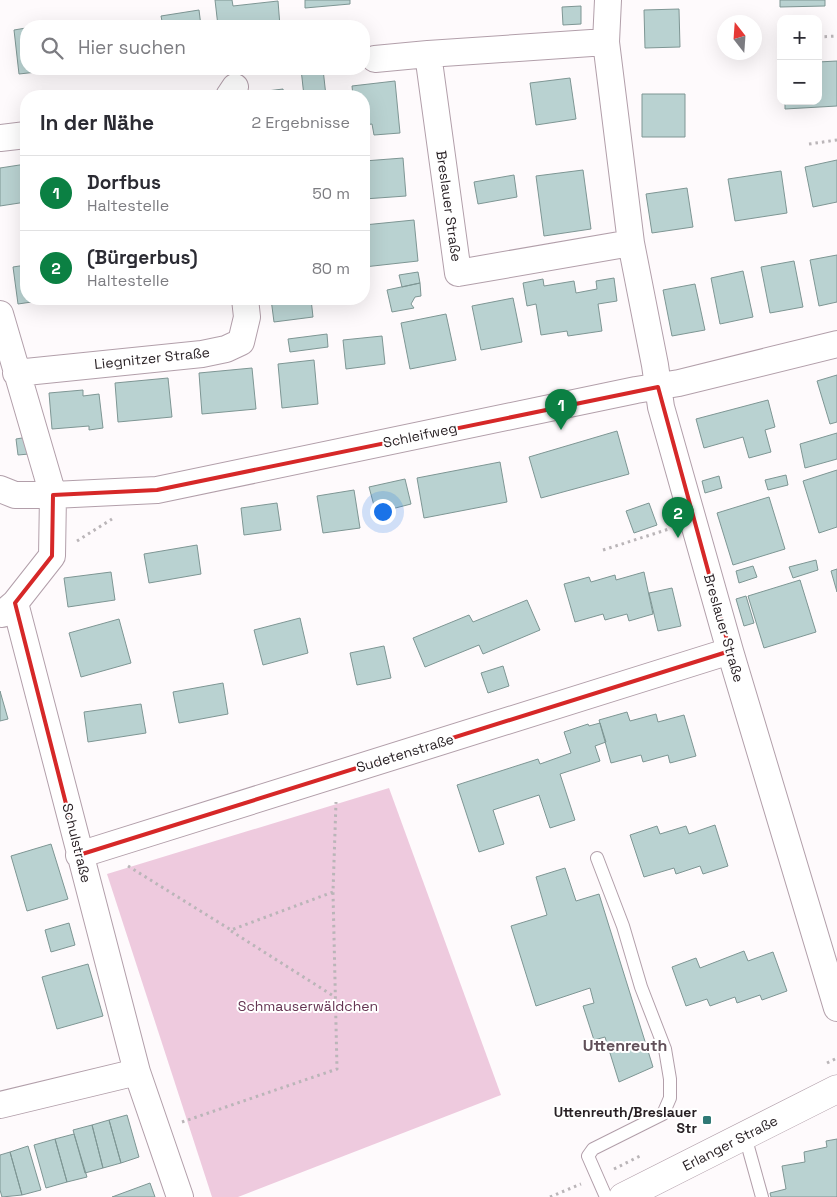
<!DOCTYPE html>
<html lang="de">
<meta charset="utf-8">
<style>
body{margin:0;font-family:"Space Grotesk",sans-serif;background:#f7f7f7;color:#2b2b33}
.controls{position:absolute;right:15px;top:15px;display:grid;overflow:hidden;border-radius:10px;box-shadow:0 5px 20px #0002}
.controls button{width:45px;height:45px;display:grid;place-items:center;padding:0;border:0;border-bottom:1px solid #e1e1e2;background:#fff;color:#2b2b33;font:25px sans-serif}
.compass{position:absolute;left:717px;top:15px;width:45px;height:45px;border-radius:50%;background:#fff;box-shadow:0 5px 20px #0002;rotate:343deg}
.you{position:absolute;left:382px;top:511px;width:18px;height:18px;margin:-12px;border:4px solid #fff;border-radius:50%;background:#1a73e8;box-shadow:0 0 0 8px #1a73e833}
.badge{display:grid;place-items:center;width:32px;height:32px;border-radius:50%;background:#0b8043;color:#fff;font-size:16px;font-weight:700}
.pin{position:absolute;translate:-50% -41px;filter:drop-shadow(0 1px 2px #0008)}
.pin::after{content:'';position:absolute;top:26px;width:18px;height:15px;background:inherit;clip-path:polygon(0 0,100% 0,50% 100%)}
.list{margin:0;padding:0;list-style:none}
h2{display:flex;justify-content:space-between;align-items:center;height:65px;margin:0;padding:0 20px;font-size:21px}
h2 small{font-size:16px;font-weight:400;color:#7c7c81}
.list li{display:grid;grid-template-columns:32px 1fr auto;gap:15px;align-items:center;box-sizing:border-box;height:75px;padding:0 20px;border-top:1px solid #e1e1e2}
.list b{display:block;font-size:19px;white-space:nowrap}
.list p{margin:0;font-size:16px;white-space:nowrap;color:#7c7c81}
.list em{font-size:16px;font-style:normal;color:#7c7c81}
.icon{flex:none;width:28px;height:28px;fill:none;stroke:currentColor;stroke-width:2;stroke-linecap:round;stroke-linejoin:round}
.map{position:relative;flex:none;width:837px;height:1197px;overflow:hidden}
.search{position:absolute;background:#fff;box-shadow:0 5px 20px #0002;left:20px;top:20px;width:350px;height:55px;display:flex;align-items:center;gap:12px;box-sizing:border-box;padding:0 18px;border-radius:20px;color:#7c7c81;font-size:19px}
.panel{position:absolute;background:#fff;box-shadow:0 5px 20px #0002;left:20px;top:90px;width:350px;height:215px;border-radius:20px}
.map>svg:first-child{display:block}
.green{fill:#eecade}
.building{fill:#b9d2d1;stroke:#7e9694}
.lines{fill:none;stroke-linecap:round;stroke-linejoin:round}
.lane-casing{stroke:#b29faa;stroke-width:14}
.street-casing{stroke:#b29faa;stroke-width:28}
.secondary-casing{stroke:#b29faa;stroke-width:29}
.path{stroke:#bab5b8;stroke-width:3;stroke-dasharray:2.5 4;stroke-linecap:butt}
.lane{stroke:#fff;stroke-width:12}
.street{stroke:#fff;stroke-width:26}
.secondary{stroke:#fff;stroke-width:28}
.marked{fill:none;stroke:#d62828;stroke-width:4;stroke-linejoin:round}
.poi-dot{fill:#307976;stroke:#fff;stroke-width:2}
.labels{text-anchor:middle;stroke-width:4;stroke-linejoin:round;paint-order:stroke}
.street-label{font-size:14px;fill:#271f23;stroke:#fff}
.park-label{font-size:14px;fill:#643351;stroke:#fff}
.poi-label{font-size:14px;font-weight:bold;fill:#271f23;stroke:#fff;text-anchor:end}
.quarter-label{font-size:16px;font-weight:bold;fill:#615059;stroke:#fff}
</style>
<div class="map">
<svg width="837" height="1197" viewBox="0 0 837 1197">
<rect width="100%" height="100%" fill="#fefafc"/>
<path class="green" d="M389 788 501 1095 238 1197H212L107 874Z"/>
<path class="building" d="M215 0H232L233 6 278 1 280 26H218Z
M305 0H350V4L305 8Z
M780 0H825V6L780 7Z
M581 6V24L563 25 562 7Z
M679 9 680 47 645 48 644 10Z
M199 10 201 26H163L161 16Z
M26 28V69H64L19 74 14 30Z
M837 61V106L785 109V101H818V62Z
M301 69H323L326 96H304Z
M570 78 576 119 536 125 530 83Z
M395 81 400 133 374 135 372 124 364 125V96H353L352 86Z
M283 89 284 96H243V94Z
M642 94H685V137H642Z
M403 158 406 196 364 199V161Z
M837 160V202L813 207 805 167Z
M26 164V202L0 206V168Z
M583 170 591 229 544 236 536 176Z
M781 171 787 213 735 221 728 179Z
M514 175 517 197 478 204 474 182Z
M687 188 693 227 652 233 646 194Z
M414 220 418 261 364 267V225Z
M837 255V302L819 306 810 260Z
M794 261 803 307 770 313 761 267Z
M26 265V299H52L18 304 13 267Z
M743 271 753 317 720 324 711 278Z
M418 272 420 283 402 287 399 275Z
M614 278 617 301 598 304 602 331 568 336 567 331 541 335 536 304 527 306 523 283 543 279 544 286 574 281 576 293 597 289 596 281Z
M420 283 421 296 415 297 411 304 414 308 392 312 387 290Z
M695 284 705 330 672 336 663 290Z
M513 298 522 342 481 350 472 306Z
M271 299H311L313 317 274 322Z
M446 314 456 360 410 369 401 323Z
M327 334 328 347 290 352 288 339Z
M382 336 385 364 346 369 343 340Z
M314 360 318 404 282 408 278 364Z
M252 368 256 409 202 414 199 373Z
M837 375V422L830 424 817 381Z
M168 378 172 417 118 422 115 383Z
M83 390V396L99 394 103 428 89 430V426L52 429 49 393Z
M768 400 775 427 765 430 771 452 749 458 743 437 704 448 696 419Z
M617 431 629 474 541 498 529 457Z
M837 433V459L805 468 800 444Z
M28 437 29 454 18 455 16 439Z
M500 462 507 502 424 518 417 478Z
M837 470V527L819 533 803 481Z
M786 475 788 485 768 490 765 480Z
M719 476 722 488 705 493 702 481Z
M405 479 411 504 376 513 369 487Z
M354 490 360 528 323 533 317 496Z
M769 497 785 549 733 565 717 513Z
M277 503 281 530 244 535 241 508Z
M649 503 657 525 634 533 626 511Z
M197 545 201 574 149 583 144 554Z
M816 560 818 570 793 578 789 567Z
M753 566 757 577 739 583 736 571Z
M837 569V592L831 571Z
M111 572 115 600 68 607 64 578Z
M644 572 653 614 629 621 627 614 605 620 603 614 575 622 564 584 589 577 591 582 615 575 616 580Z
M800 580 816 632 764 648 748 596Z
M672 588 681 626 658 631 649 593Z
M746 596 754 623 744 626 736 599Z
M527 600 540 630 483 654 479 645 425 667 413 638 469 615 473 622Z
M300 618 308 653 263 665 254 630Z
M119 619 131 663 81 677 69 633Z
M384 646 391 678 357 685 350 653Z
M503 666 509 686 488 693 481 673Z
M223 683 228 714 179 723 173 692Z
M0 691 8 719 0 721Z
M141 704 146 733 88 742 84 712Z
M627 712 630 721 656 714 658 722 684 715 696 756 670 763 668 755 643 762 641 755 611 763 599 720Z
M600 723 606 742 595 746 600 761 560 774 575 820 550 828 539 795 493 810 504 844 479 852 457 785 538 759 540 764 571 753 564 732 588 724 589 726Z
M715 825 728 866 703 874 700 866 676 874 674 868 644 877 630 835 657 826 660 834 686 826 689 834Z
M51 844 68 899 27 911 11 856Z
M565 868 576 901 599 894 653 1067 619 1082 605 1037 594 1040 583 1006 594 1003 590 988 536 1006 511 926 547 915 536 877Z
M69 923 75 945 51 952 45 930Z
M744 951 748 961 773 952 787 991 762 1000 760 995 737 1003 735 997 710 1006 707 999 686 1006 672 967 696 958 700 968Z
M88 964 103 1016 57 1029 42 977Z
M127 1115 139 1157 121 1163 109 1120Z
M109 1120 121 1163 103 1168 92 1125Z
M92 1125 103 1168 85 1173 73 1130Z
M74 1134 87 1177 67 1182 55 1139Z
M55 1139 67 1182 46 1188 34 1145Z
M837 1139V1197H771L770 1193 786 1189 782 1166 805 1162 804 1152 827 1147 826 1141Z
M28 1146 41 1190 22 1195 10 1152Z
M10 1152 22 1195 2 1197 0 1190V1155Z
M150 1183 155 1197H112Z"/>
<g class="lines">
<defs>
<path id="lane" d="M597 858 623 926 641 987 665 1049 670 1079V1098L663 1114 593 1149 588 1156 606 1197
M745 1136 762 1197"/>
<path id="street" d="M608 0 606 42 631 243 655 365 661 407 730 651 837 1008
M606 42 428 54 458 273 631 243
M375 59 428 54
M229 96 235 87
M0 138 26 135
M0 314 53 495 52 556 15 603 2 614
M16 373 202 354 226 349 241 342 247 317 245 299
M0 489 15 495H53L157 490 636 390 679 383 837 344
M15 603 137 1072 180 1197
M79 855 730 651
M0 1105 137 1072"/>
<path id="secondary" d="M623 1197 837 1089"/>
</defs>
<use href="#lane" class="lane-casing"/>
<use href="#street" class="street-casing"/>
<use href="#secondary" class="secondary-casing"/>
<path class="path" d="M818 37 837 36
M809 144 837 140
M77 541 112 519
M603 550 669 529
M128 866 231 930 333 892
M231 931 335 997
M827 1063 837 1058
M182 1122 337 1069 333 892 336 802
M614 1169 642 1155
M550 1197 581 1184"/>
<use href="#lane" class="lane"/>
<use href="#street" class="street"/>
<use href="#secondary" class="secondary"/>
</g>
<path class="marked" d="M658 387 730 651 79 855 15 603 52 556 53 495 157 490Z"/>
<rect class="poi-dot" x="702" y="1115" width="10" height="10" rx="2.5"/>
<g class="labels">
<g class="street-label">
<text transform="translate(449 206) rotate(82)" y="5">Breslauer Straße</text>
<text transform="translate(152 358) rotate(-6)" y="5">Liegnitzer Straße</text>
<text transform="translate(420 435) rotate(-12)" y="5">Schleifweg</text>
<text transform="translate(724 628) rotate(74)" y="5">Breslauer Straße</text>
<text transform="translate(405 753) rotate(-17)" y="5">Sudetenstraße</text>
<text transform="translate(77 843) rotate(76)" y="5">Schulstraße</text>
<text transform="translate(730 1143) rotate(-27)" y="5">Erlanger Straße</text>
</g>
<g class="park-label">
<text x="308" y="1011">Schmauserwäldchen</text>
</g>
<g class="poi-label">
<text x="697" y="1117">Uttenreuth/Breslauer<tspan x="697" dy="16">Str</tspan></text>
</g>
<g class="quarter-label">
<text x="625" y="1051">Uttenreuth</text>
</g>
</g>
</svg>
<div class="controls">
<button>+</button>
<button>−</button>
</div>
<svg class="compass" viewBox="-18 -18 36 36"><path d="M0-13l5 13h-10z" fill="#e53935"/><path d="M0 13l5-13h-10z" fill="#7c7c81"/></svg>
<div class="you"></div>
<div class="pin badge" style="left:561px;top:430px">1</div>
<div class="pin badge" style="left:678px;top:538px">2</div>
<div class="search"><svg class="icon" aria-label="search" viewBox="0 0 24 24"><circle cx="10" cy="10" r="6"/><path d="M15 15l6 6"/></svg>Hier suchen</div>
<section class="panel">
<h2>In der Nähe<small>2 Ergebnisse</small></h2>
<ul class="list">
<li><span class="badge">1</span><div><b>Dorfbus</b><p>Haltestelle</p></div><em>50 m</em></li>
<li><span class="badge">2</span><div><b>(Bürgerbus)</b><p>Haltestelle</p></div><em>80 m</em></li>
</ul>
</section>
</div>
